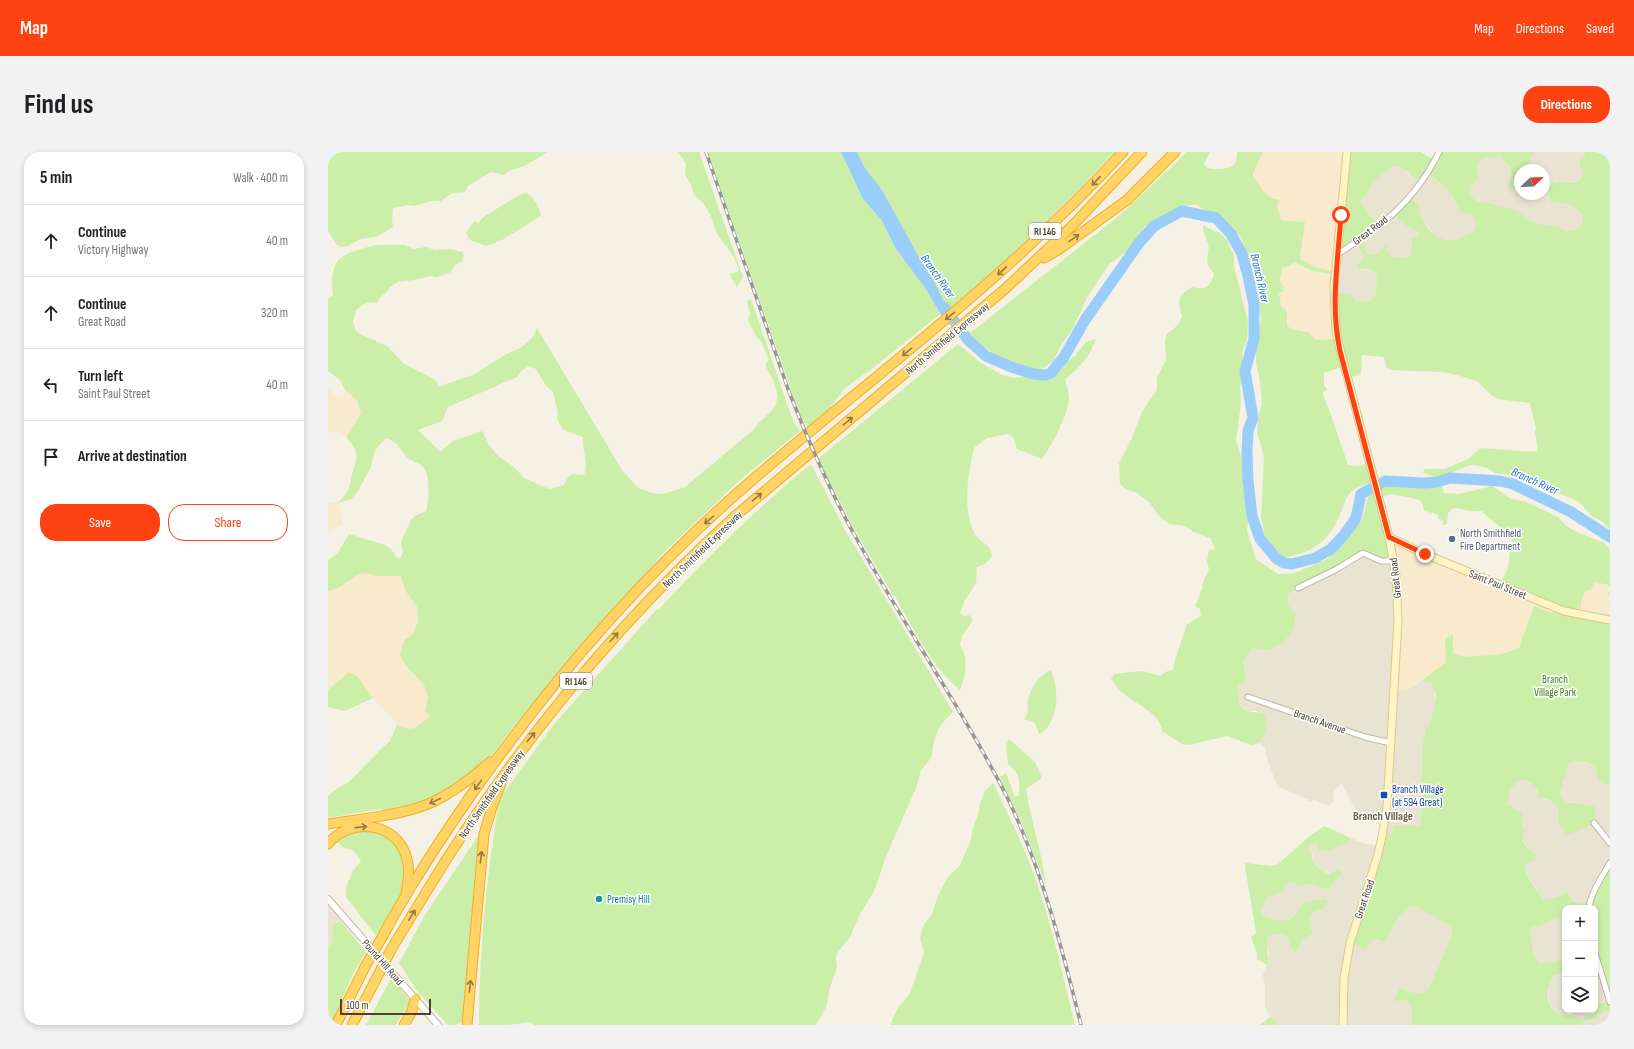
<!DOCTYPE html>
<meta charset="utf-8">
<style>
body{margin:0;font-family:"Sofia Sans Condensed",sans-serif;background:#f2f2f2;color:#202124}
.controls{position:absolute;right:12px;bottom:12px;display:grid;overflow:hidden;border-radius:8px;box-shadow:0 2px 6px #0003}
.controls button{width:36px;height:36px;display:grid;place-items:center;padding:0;border:0;border-bottom:1px solid #e0e0e0;background:#fff;color:#202124;font:20px sans-serif}
.compass{position:absolute;left:1186px;top:12px;width:36px;height:36px;border-radius:50%;background:#fff;box-shadow:0 2px 6px #0003;rotate:67deg}
.scale{position:absolute;left:12px;bottom:10px;width:91px;box-sizing:border-box;padding-left:4px;border:2px solid #484134;border-top:0;font-size:11px;line-height:14px;white-space:nowrap;color:#484134;-webkit-text-stroke:3px #fff;paint-order:stroke}
.stop{position:absolute;width:12px;height:12px;margin:-9px;border:3px solid #ff4211;border-radius:50%;background:#fff}
.stop.end{background:#ff4211;border-color:#fff;box-shadow:0 1px 4px #0008}
.list{margin:0;padding:0;list-style:none}
h2{display:flex;justify-content:space-between;align-items:center;height:52px;margin:0;padding:0 16px;font-size:17px}
h2 small{font-size:13px;font-weight:400;color:#757577}
.list li{display:grid;grid-template-columns:26px 1fr auto;gap:12px;align-items:center;box-sizing:border-box;height:72px;padding:0 16px;border-top:1px solid #e0e0e0}
.list b{display:block;font-size:15px;white-space:nowrap}
.list p{margin:0;font-size:13px;white-space:nowrap;color:#757577}
.list em{font-size:13px;font-style:normal;color:#757577}
.actions{display:flex;gap:8px;padding:12px 16px}
.actions a{flex:1;padding:9px 0;border:1px solid #ff4211;border-radius:16px;text-align:center;font-size:14px;color:#ff4211}
.actions .main{background:#ff4211;color:#fff}
.icon{flex:none;width:22px;height:22px;fill:none;stroke:currentColor;stroke-width:2;stroke-linecap:round;stroke-linejoin:round}
.map{position:relative;flex:none;width:1282px;height:873px;overflow:hidden;border-radius:16px}
header{display:flex;align-items:center;gap:24px;box-sizing:border-box;height:56px;padding:0 20px;background:#ff4211;color:#fff}
header strong{font-size:19px}
nav{display:flex;gap:22px;margin-inline-start:auto;font-size:14px}
.intro{display:flex;align-items:center;justify-content:space-between;box-sizing:border-box;height:96px;padding:0 24px}
h1{margin:0;font-size:28px}
.button{padding:10px 18px;border-radius:16px;background:#ff4211;color:#fff;font-size:14px;font-weight:700}
main{display:flex;gap:24px;padding:0 24px}
aside{flex:1;background:#fff;border-radius:16px;box-shadow:0 2px 6px #0003}
.map>svg:first-child{display:block}
.residential{fill:#e9e3d2}
.commercial{fill:#f9e9cd}
.green{fill:#cbeea9;fill-rule:evenodd}
.water{fill:#9acdf9}
.lines{fill:none;stroke-linecap:round;stroke-linejoin:round}
.river{stroke:#9acdf9;stroke-width:11}
.minor-casing{stroke:#c1b9a6;stroke-width:7}
.tertiary-casing{stroke:#c1b9a6;stroke-width:8}
.secondary-casing{stroke:#d9ca8f;stroke-width:9}
.motorway-casing{stroke:#efaf24;stroke-width:11}
.minor{stroke:#fff;stroke-width:5}
.tertiary{stroke:#fff;stroke-width:6}
.secondary{stroke:#fff4c4;stroke-width:7}
.motorway{stroke:#ffd465;stroke-width:9}
.rail-casing{stroke:#969696;stroke-width:3.5}
.rail{stroke:#fff;stroke-width:2;stroke-dasharray:6;stroke-linecap:butt}
.motorway-bridge-casing{stroke:#efaf24;stroke-width:11;stroke-linecap:butt}
.motorway-bridge{stroke:#ffd465;stroke-width:9}
.oneway{stroke:#917c48}
.route{stroke:#ff4211;stroke-width:5}
.service-dot{fill:#5c6f8a;stroke:#fff;stroke-width:1.5}
.transit-dot{fill:#1a4fb4;stroke:#fff;stroke-width:1.5}
.culture-dot{fill:#0f9aa8;stroke:#fff;stroke-width:1.5}
.labels{text-anchor:middle;stroke-width:3;stroke-linejoin:round;paint-order:stroke}
.shield{fill:#fff;stroke:#7f7a71;stroke-width:1}
.shield-label{font-size:10px;font-weight:bold;fill:#484134}
.street-label{font-size:11px;fill:#484134;stroke:#fff}
.service-label{font-size:11px;fill:#4e5e75;stroke:#fff;text-anchor:start}
.park-label{font-size:11px;fill:#3f8020;stroke:#fff}
.transit-label{font-size:11px;fill:#164399;stroke:#fff;text-anchor:start}
.culture-label{font-size:11px;fill:#0d838f;stroke:#fff;text-anchor:start}
.water-label{font-size:12px;font-style:italic;fill:#2074c0;stroke:#fff}
.neighbourhood-label{font-size:12px;font-weight:bold;fill:#6c604a;stroke:#fff}
</style>
<header>
<strong>Map</strong>
<nav><a>Map</a><a>Directions</a><a>Saved</a></nav>
</header>
<div class="intro"><h1>Find us</h1><a class="button">Directions</a></div>
<main>
<aside>
<h2>5 min<small>Walk · 400 m</small></h2>
<ul class="list">
<li><svg class="icon" aria-label="ahead" viewBox="0 0 24 24"><path d="M12 20V5M6 11l6-6 6 6"/></svg><div><b>Continue</b><p>Victory Highway</p></div><em>40 m</em></li>
<li><svg class="icon" aria-label="ahead" viewBox="0 0 24 24"><path d="M12 20V5M6 11l6-6 6 6"/></svg><div><b>Continue</b><p>Great Road</p></div><em>320 m</em></li>
<li><svg class="icon" aria-label="left" viewBox="0 0 24 24"><path d="M17 20v-9H6M10 6l-5 5 5 5"/></svg><div><b>Turn left</b><p>Saint Paul Street</p></div><em>40 m</em></li>
<li><svg class="icon" aria-label="arrive" viewBox="0 0 24 24"><path d="M6 21V4h12l-3 4 3 4H6"/></svg><div><b>Arrive at destination</b></div></li>
</ul>
<div class="actions"><a class="main">Save</a><a>Share</a></div>
</aside>
<div class="map">
<svg width="1282" height="873" viewBox="0 0 1282 873">
<rect width="100%" height="100%" fill="#f5f1e5"/>
<path class="residential" d="M1207 0H1256L1257 3 1251 9 1255 23 1251 29 1247 31 1230 30 1216 33V18H1203L1202 6Z
M1164 3 1172 4 1183 18V28L1179 34 1192 39V42H1216V37L1220 40 1222 50H1231L1251 57 1255 64 1254 72 1250 77 1239 79 1230 75 1211 72 1199 67 1192 60 1161 51 1150 50 1143 44 1142 35 1150 26V13L1151 10Z
M1065 14 1075 16 1081 23 1099 21 1115 33 1125 44 1132 61H1140L1144 63 1148 71 1147 77 1145 80 1128 88 1117 89 1107 84 1094 67 1091 54 1083 45 1075 72 1089 80 1091 83V86H1084L1083 102 1078 106 1064 105 1059 99 1060 93 1058 91 1053 99 1044 103 1039 102 1034 88 1050 73 1033 52 1034 46 1042 38 1044 31Z
M1028 90 1036 105 1033 110V118H1044L1049 124 1047 145 1041 149H1028L1024 146 1006 141 1009 102Z
M1032 403 1064 407 1077 539 1094 529 1103 531 1107 537 1106 542 1108 550 1106 672 1068 684 1054 682V668L1031 663 1013 631 1006 640 1005 650 1000 654 987 648 982 649 966 641 949 635 938 603V596L931 591 938 579 929 559H920L914 555 910 548V534L918 529 916 510 923 497 961 457 959 452V442L1000 421Z
M1246 608 1265 613 1278 633 1282 630V713L1261 752 1247 751 1235 743 1216 748 1212 745 1208 736 1197 719 1201 710V697L1195 688 1193 673 1180 653 1179 647 1186 632 1191 628H1195L1205 632 1210 638 1209 645 1226 650 1229 652 1231 665 1230 671 1237 679 1236 683 1252 651 1239 650 1233 646 1232 640 1240 612Z
M1023 686 1035 691 1049 694 1043 789 1048 787 1058 790 1063 777 1078 757 1083 754 1092 756 1123 775 1124 783 1101 837 1098 840 1089 842 1072 836 1078 848 1083 851 1084 858V873H950L942 865 937 854V837L935 823 940 809 941 800 939 792 940 785 943 782H956L961 786 963 795 968 799 982 777 980 771 982 763 986 759 995 757 997 747 977 749 972 757 966 764 957 769 937 765 933 759 934 754 939 744 949 743 962 730 972 734 979 732 984 733 1001 738 1006 729 1012 725 993 718 986 710 984 701 981 698V694L989 689 999 700 1011 692H1017Z
M0 749 15 764 5 774 4 787 0 798Z
M1228 765 1237 767V806L1218 811H1211L1206 804 1202 779 1205 775 1217 772Z
M1237 821V858H1266L1256 867H1251L1242 861 1233 863 1225 857 1221 851 1220 833 1222 830 1223 827 1226 823Z
M1273 822 1281 849 1269 852 1267 856V825Z
M1282 858V873H1253L1256 869 1267 867 1270 863Z"/>
<path class="commercial" d="M935 0H1020L1005 119 993 117 973 108 972 103 956 69 953 67 946 47 937 42 925 24V21Z
M967 110 975 116 990 121 1004 122 1007 186 996 188 986 187 983 182 977 178H969L959 175 960 168 959 159 958 156 953 154 950 145 955 134 952 129 954 116 961 114Z
M0 237 10 245 16 243 18 239 29 248 33 261 18 285 16 282 7 279 0 281Z
M0 349 3 351 11 350 15 375 12 374 0 381Z
M1064 390 1227 454 1223 463 1197 494 1173 502 1138 505 1125 501 1126 487 1118 493V510L1103 523 1077 539 1064 538 1067 466Z
M37 421 49 424H73L77 438 89 455 90 469 85 482 76 488 72 503 78 514 96 533 100 545 97 559 102 564 86 577H79L69 573 66 568 45 546 30 525 0 538V439L8 437 30 423Z
M1266 430 1281 433 1280 443 1282 444V467L1252 459 1254 446Z"/>
<path class="green" d="M0 0H220L196 14 181 19 176 23 163 20 140 34 137 40 124 41 113 49H103L86 54 80 53 65 56C65 62 63 69 65 75L48 85 32 87 20 94 14 95 8 92 0 79Z
M350 0H371L415 125 409 135 402 124V122L411 119C406 102 400 97 391 85 388 81 387 75 385 70 382 60 374 48 366 43L363 32 357 23 358 11Z
M380 0H513L535 47 554 69 568 97 597 136 612 162 546 215 517 236 493 267 480 276 473 266Z
M529 0H787C734 55 680 109 622 158L617 152 608 133 584 95 554 38 537 16Z
M859 0H882L876 12 879 16C888 18 898 18 906 13L909 5V0H935L925 21V24C932 34 938 48 951 47L949 54 953 67 956 69 977 70 972 103 973 108 993 117 1005 119 1004 122C990 121 978 118 967 110L961 114 954 116 952 129 955 134 956 139 951 141 953 154 958 157C960 163 959 168 959 174 962 176 966 178 969 178 979 180 980 177 986 187L996 188 1007 186 1006 141 1022 142 1028 149H1041L1047 145 1049 124 1044 118 1028 116 1036 105 1028 90 1012 100 1020 0H1093L1106 8 1112 0H1207L1202 6 1203 18H1192V39L1179 34C1188 21 1182 15 1172 4 1166 4 1152 5 1150 13 1149 17 1150 22 1150 26L1142 35 1143 44 1150 50 1161 51 1183 57 1192 60 1199 67 1211 72 1230 75 1239 79 1250 77 1254 72 1255 64C1248 53 1235 50 1222 50L1220 40 1216 37V33L1230 30 1247 31 1251 29 1255 23 1251 9 1257 3 1256 0H1282V377L1275 370 1265 365 1251 350 1192 324 1167 321 1159 316 1148 313H1142L1111 326 1095 321 1097 317H1117L1140 307 1153 296 1209 300 1210 298 1207 280 1208 276 1202 251 1170 247 1163 243 1150 230 1133 224 1115 220 1062 218 1058 215 1056 205 1034 203 1033 223 1017 226 1014 215 996 221V233L999 238 995 240V243L1003 263 1020 313 1030 314 1040 311 1043 330C1037 333 1026 336 1022 341 1016 348 1014 359 1010 367 996 396 981 400 951 407L937 384 933 365 936 305 929 279 931 261 934 251 931 223 928 212V196L933 167 927 128 922 108 912 84 904 77 869 53C856 50 832 66 820 73L816 75 811 86 801 98 781 112 759 146 745 176 732 195 725 210 708 220H702L675 208 648 189 642 181 791 64ZM1065 14C1075 14 1084 24 1092 30L1100 21 1115 33 1125 44 1132 61H1140L1144 63 1148 71 1147 77 1145 80 1128 88H1117L1107 84 1102 79 1094 67 1091 54 1083 45 1065 61 1075 72 1089 80 1091 82 1090 85 1084 86 1083 102 1078 106 1064 105 1059 99 1060 92 1058 91 1053 99 1044 103 1039 102 1034 88 1050 73 1033 52 1034 46 1042 38 1044 31Z
M198 41C206 45 212 55 213 64L174 88 158 94 142 88 138 81 146 69 151 71 154 66 191 43Z
M875 73 893 82 899 88 906 104V114L920 170 919 188 914 200 916 220 912 235 913 251 908 289 916 313 915 333 920 370 919 379 928 407 950 422 967 421 1001 406 1009 393 1034 368 1040 345 1048 338 1065 330 1071 329 1090 331 1100 330 1114 335 1116 341 1131 342 1164 334 1183 347 1196 349 1230 365 1238 374 1249 380 1276 391 1282 397V444L1280 443 1282 437 1281 433 1266 430 1263 438 1258 439 1254 446 1252 459 1282 467V630L1278 633 1269 627C1270 609 1261 612 1246 608L1240 612 1238 620 1232 640 1233 646 1239 650 1266 654C1267 657 1268 661 1268 664 1266 675 1245 681 1236 683L1237 679 1230 671C1233 652 1226 648 1209 645L1210 638C1201 627 1190 623 1183 638 1181 644 1179 647 1180 653L1195 662 1193 673 1197 679C1191 689 1199 697 1208 701L1207 708C1200 710 1199 712 1197 719 1200 724 1212 746 1216 748L1235 743 1238 740 1247 751 1261 752 1282 713V847L1273 823 1267 825V756H1237V767L1228 765 1217 772 1205 775 1202 779 1206 804 1211 811H1218L1237 806V821L1226 823C1220 830 1216 849 1225 857 1227 859 1230 861 1233 863 1246 861 1245 866 1255 867L1267 858 1269 852 1282 849V858L1270 863 1267 867 1256 869 1253 873H1084C1084 863 1086 854 1078 848L1066 849 1072 836C1082 840 1091 845 1101 837L1124 783 1123 775 1092 756 1083 754C1071 762 1063 777 1058 790L1048 787 1043 789 1038 797 1022 790 1054 682 1063 683 1067 673 1093 674 1095 589 1098 583 1097 577 1100 576C1105 561 1113 545 1103 531L1094 529 1118 510 1117 487 1125 482V501L1138 505 1173 502 1191 496 1206 454 1224 461 1227 455 1172 432 1180 416 1182 398 1186 394C1182 378 1164 371 1154 359 1143 360 1136 357 1125 356L1120 361 1119 372 1115 373V369L1111 367 1109 362 1096 359 1095 353 1092 348 1063 342 1050 346 1065 406 1056 408 1037 401 960 442C959 450 959 455 967 460 970 477 956 495 939 497 934 497 929 496 924 497L916 509 918 530 910 534C910 543 909 556 920 559 926 561 931 560 936 562 941 573 938 582 931 591L923 593 899 584 861 593 854 592 834 579C832 560 808 553 795 541 790 538 787 532 783 527L786 522 814 519 833 524 837 520 845 518 847 508 859 472 873 464 872 457 867 454 875 435 874 432 881 417 879 409 881 398 887 397 882 386 866 380 857 374 841 372 830 363 822 351 809 341 797 337 792 331 791 311 803 288 814 260 829 238V225L838 208 837 188 839 182 850 173 854 164C849 148 850 143 864 135 876 139 883 134 886 122 873 106 883 104 880 91 877 84 875 80 875 73Z
M49 93H77L85 97 98 95 107 98 123 97 134 100 136 103 135 109 127 113 123 120 109 125 103 124 85 128 70 130 62 135 58 141 52 145 50 150 38 151 28 158 25 170 28 179 34 183 59 194 75 211 107 228 110 233V235L145 223 177 203 194 195 204 186 209 176 294 318 310 336 324 341 335 342 357 335 425 278C430 270 438 265 444 258 456 244 445 228 438 215V211L441 208 433 189 429 186 420 168 422 161 419 149 423 147 465 269 472 279 413 327 335 401 307 436 185 575 157 614 115 645 55 661 53 657 0 666V644L10 636 21 630 53 597 62 589 69 573C88 581 87 575 102 564L97 559 100 545 96 533 78 514 72 503 76 488 85 482 90 469 89 455 77 438 73 424H49L37 421 30 423 8 437 0 439V408L9 402 21 382 57 393 63 397 68 405 72 406 75 401 73 390 83 368 87 364 98 359C101 350 102 324 96 316 92 310 82 310 78 304 69 293 72 292 58 286L47 298 43 315 30 339 23 347 10 351C12 348 16 345 18 341 22 335 22 330 24 323 29 303 33 302 18 285L33 261 29 248 18 239 12 228 0 219V147L5 144C0 104 15 101 49 93ZM201 214 208 217 218 234 225 240 230 261 229 266 235 278 255 285C254 298 261 312 256 323L244 322 240 325 236 333 221 337 196 326 186 315 170 304 161 293 154 279 125 289 112 300C105 291 97 286 90 278L114 269 120 255 189 225 194 218Z
M768 187C761 205 753 215 737 227 738 233 741 240 741 246 740 263 724 293 714 307L689 297 685 285 680 282 659 286 646 296C640 322 633 361 649 385 652 389 658 392 661 395 662 397 663 401 664 404L657 412 649 415 648 431 637 448 632 461 636 464 641 463 645 468 634 484 632 493C633 497 637 500 637 505 639 515 636 529 632 538 602 512 586 479 567 444H565L525 375 490 307 630 192 653 211 674 223 687 226 706 223 721 226 725 224 737 211 747 204 758 190Z
M483 312 517 378 625 560 615 570 609 580 606 589 604 603 600 610 593 618 588 636 559 702 546 739 532 762 522 785 510 800 508 806 509 816 501 838 499 853 488 873H207L202 870 181 873H151C151 798 159 723 171 649L175 642 227 571 329 457 330 458C378 407 429 356 483 312Z
M723 518C725 524 728 532 728 540 730 553 724 577 711 582L707 571 696 567C703 558 698 556 700 547 702 537 713 521 723 518Z
M21 520 30 525 45 546 17 559 0 555V538Z
M681 587 707 610 714 626 698 637C703 669 714 701 718 733L694 672 671 625 678 621 687 645 691 643C691 628 693 623 680 612L678 593Z
M665 631C682 666 699 701 711 737 726 782 736 828 747 873H562L571 854 581 843 592 813 596 800 592 787 595 774 604 762 610 744 620 725 632 713 643 688 644 679 650 663 652 651 657 639Z
M39 673 72 691 80 732 48 784 18 745V735L25 719 33 709 26 699 16 696 6 687Z
M996 674 1023 686 1017 692 1011 693 999 700 991 698 989 689 981 694V698C985 702 983 705 986 710 989 716 995 719 1001 722L1009 718 1013 720 1012 725 1006 729 1001 738 984 733 979 732 972 734 962 730 949 743 939 744 933 759 937 765C963 771 962 770 977 749L997 747 1000 750 995 757C979 761 979 768 985 781L975 787 968 800 963 796 961 786C956 782 953 782 946 782 933 783 943 804 939 813L929 807V801L923 785 928 781 917 714 918 711 944 714 950 712 983 683Z
M153 680 150 701 141 846 134 870 127 873H120L89 839 71 811 97 763Z
M12 768 38 800 25 822 3 873H0V798L4 787 5 774Z
M64 825 82 849 68 873H38Z
M942 865 950 873H932Z"/>
<path class="water" d="M513 0H529L537 16 554 38 592 107 608 133 617 152 622 158 616 168 597 136 568 97 554 69 535 47Z"/>
<g class="lines">
<path class="river" d="M616 155 640 188 658 204 683 215 706 222 718 223 723 221 736 205 757 168 811 91 826 74 854 59 888 66 903 82 914 102 920 124 926 153V187L917 219 925 266 920 279 919 299 920 328 924 364 932 387 948 406 956 411 964 412 987 406 1003 397 1016 383 1028 366 1033 342 1057 329 1095 331 1109 330 1122 326 1172 329 1185 332 1243 360 1282 385"/>
<defs>
<path id="minor" d="M1010 102C1025 92 1040 82 1053 72 1077 53 1098 27 1111 0
M970 436 1009 417 1035 401 1053 409H1066
M920 545 1037 585 1063 591
M1266 671 1282 691
M1261 756C1263 740 1274 725 1282 711
M1267 801 1282 850"/>
<path id="tertiary" d="M0 747 110 873"/>
<path id="secondary" d="M1061 385 1097 402 1236 459 1282 468
M1015 873 1016 826 1022 791 1049 706 1054 685 1059 654 1070 469 1068 424 1061 385 1008 181 1006 135 1019 0"/>
<path id="motorway" d="M716 106 730 98 799 48 847 0
M0 672C31 667 77 663 105 650 126 640 144 626 162 610
M0 692C22 664 70 670 79 707 82 718 80 729 78 741
M56 782C65 764 76 747 86 730 105 699 125 669 146 639 227 524 321 416 429 324 553 219 684 121 795 0
M64 796C76 776 88 757 100 737 185 598 286 474 406 365L677 137 745 73 814 0
M8 873 38 813
M24 873 46 831
M76 873 84 859 87 847
M139 873 156 682 165 652 173 632"/>
</defs>
<use href="#minor" class="minor-casing"/>
<use href="#tertiary" class="tertiary-casing"/>
<use href="#secondary" class="secondary-casing"/>
<use href="#motorway" class="motorway-casing"/>
<use href="#minor" class="minor"/>
<use href="#tertiary" class="tertiary"/>
<use href="#secondary" class="secondary"/>
<use href="#motorway" class="motorway"/>
<defs>
<path id="rail" d="M378 0 460 237C481 291 503 342 531 391 578 477 635 558 679 645 714 717 734 796 753 873"/>
</defs>
<use href="#rail" class="rail-casing"/>
<use href="#rail" class="rail"/>
<defs>
<path id="motorway-bridge" d="M38 813 56 782
M46 831 64 796"/>
</defs>
<use href="#motorway-bridge" class="motorway-bridge-casing"/>
<use href="#motorway-bridge" class="motorway-bridge"/>
</g>
<defs><path id="oneway-shaft" d="M-6 0H5M1.5-3L5.5 0L1.5 3" fill="none" stroke-width="1.6" stroke-linecap="round" stroke-linejoin="round"/></defs>
<g class="oneway">
<use href="#oneway-shaft" transform="translate(768 29) rotate(133)"/>
<use href="#oneway-shaft" transform="translate(746 86) rotate(-35)"/>
<use href="#oneway-shaft" transform="translate(674 119) rotate(137)"/>
<use href="#oneway-shaft" transform="translate(622 164) rotate(140)"/>
<use href="#oneway-shaft" transform="translate(579 200) rotate(141)"/>
<use href="#oneway-shaft" transform="translate(520 269) rotate(-40)"/>
<use href="#oneway-shaft" transform="translate(429 345) rotate(-40)"/>
<use href="#oneway-shaft" transform="translate(381 368) rotate(138)"/>
<use href="#oneway-shaft" transform="translate(286 485) rotate(-48)"/>
<use href="#oneway-shaft" transform="translate(203 585) rotate(-50)"/>
<use href="#oneway-shaft" transform="translate(150 633) rotate(125)"/>
<use href="#oneway-shaft" transform="translate(107 649) rotate(155)"/>
<use href="#oneway-shaft" transform="translate(33 675) rotate(-6)"/>
<use href="#oneway-shaft" transform="translate(153 705) rotate(-83)"/>
<use href="#oneway-shaft" transform="translate(84 763) rotate(-59)"/>
<use href="#oneway-shaft" transform="translate(142 834) rotate(-84)"/>
</g>
<g class="lines">
<path class="route" d="M1013 63C1010 109 1002 153 1012 199L1061 385 1097 402"/>
</g>
<circle class="service-dot" cx="1124" cy="387" r="4"/>
<rect class="transit-dot" x="1052" y="639" width="8" height="8" rx="2"/>
<circle class="culture-dot" cx="271" cy="747" r="4"/>
<g class="labels">
<g class="shield">
<rect x="701" y="71" width="32" height="16" rx="3"/>
<rect x="232" y="521" width="32" height="16" rx="3"/>
</g>
<g class="shield-label">
<text x="717" y="83">RI 146</text>
<text x="248" y="533">RI 146</text>
</g>
<g class="street-label">
<text transform="translate(1042 78) rotate(-37)" y="4">Great Road</text>
<text transform="translate(619 186) rotate(-40)" y="4">North Smithfield Expressway</text>
<text transform="translate(374 397) rotate(-44)" y="4">North Smithfield Expressway</text>
<text transform="translate(1067 426) rotate(-96)" y="4">Great Road</text>
<text transform="translate(1170 432) rotate(22)" y="4">Saint Paul Street</text>
<text transform="translate(992 569) rotate(19)" y="4">Branch Avenue</text>
<text transform="translate(163 642) rotate(-55)" y="4">North Smithfield Expressway</text>
<text transform="translate(1036 747) rotate(-71)" y="4">Great Road</text>
<text transform="translate(55 810) rotate(49)" y="4">Pound Hill Road</text>
</g>
<g class="service-label">
<text x="1132" y="385">North Smithfield<tspan x="1132" dy="13">Fire Department</tspan></text>
</g>
<g class="park-label">
<text x="1227" y="531">Branch<tspan x="1227" dy="13">Village Park</tspan></text>
</g>
<g class="transit-label">
<text x="1064" y="641">Branch Village<tspan x="1064" dy="13">(at 594 Great)</tspan></text>
</g>
<g class="culture-label">
<text x="279" y="751">Premisy Hill</text>
</g>
<g class="water-label">
<text transform="translate(610 124) rotate(55)" y="4">Branch River</text>
<text transform="translate(932 126) rotate(77)" y="4">Branch River</text>
<text transform="translate(1207 329) rotate(24)" y="4">Branch River</text>
</g>
<g class="neighbourhood-label">
<text x="1055" y="668">Branch Village</text>
</g>
</g>
</svg>
<div class="controls">
<button>+</button>
<button>−</button>
<button><svg class="icon" aria-label="layers" viewBox="0 0 24 24"><path d="M12 4l9 5-9 5-9-5zM3 14l9 5 9-5"/></svg></button>
</div>
<svg class="compass" viewBox="-18 -18 36 36"><path d="M0-13l5 13h-10z" fill="#e53935"/><path d="M0 13l5-13h-10z" fill="#757577"/></svg>
<div class="scale">100 m</div>
<div class="stop" style="left:1013px;top:63px"></div>
<div class="stop end" style="left:1097px;top:402px"></div>
</div>
</main>
